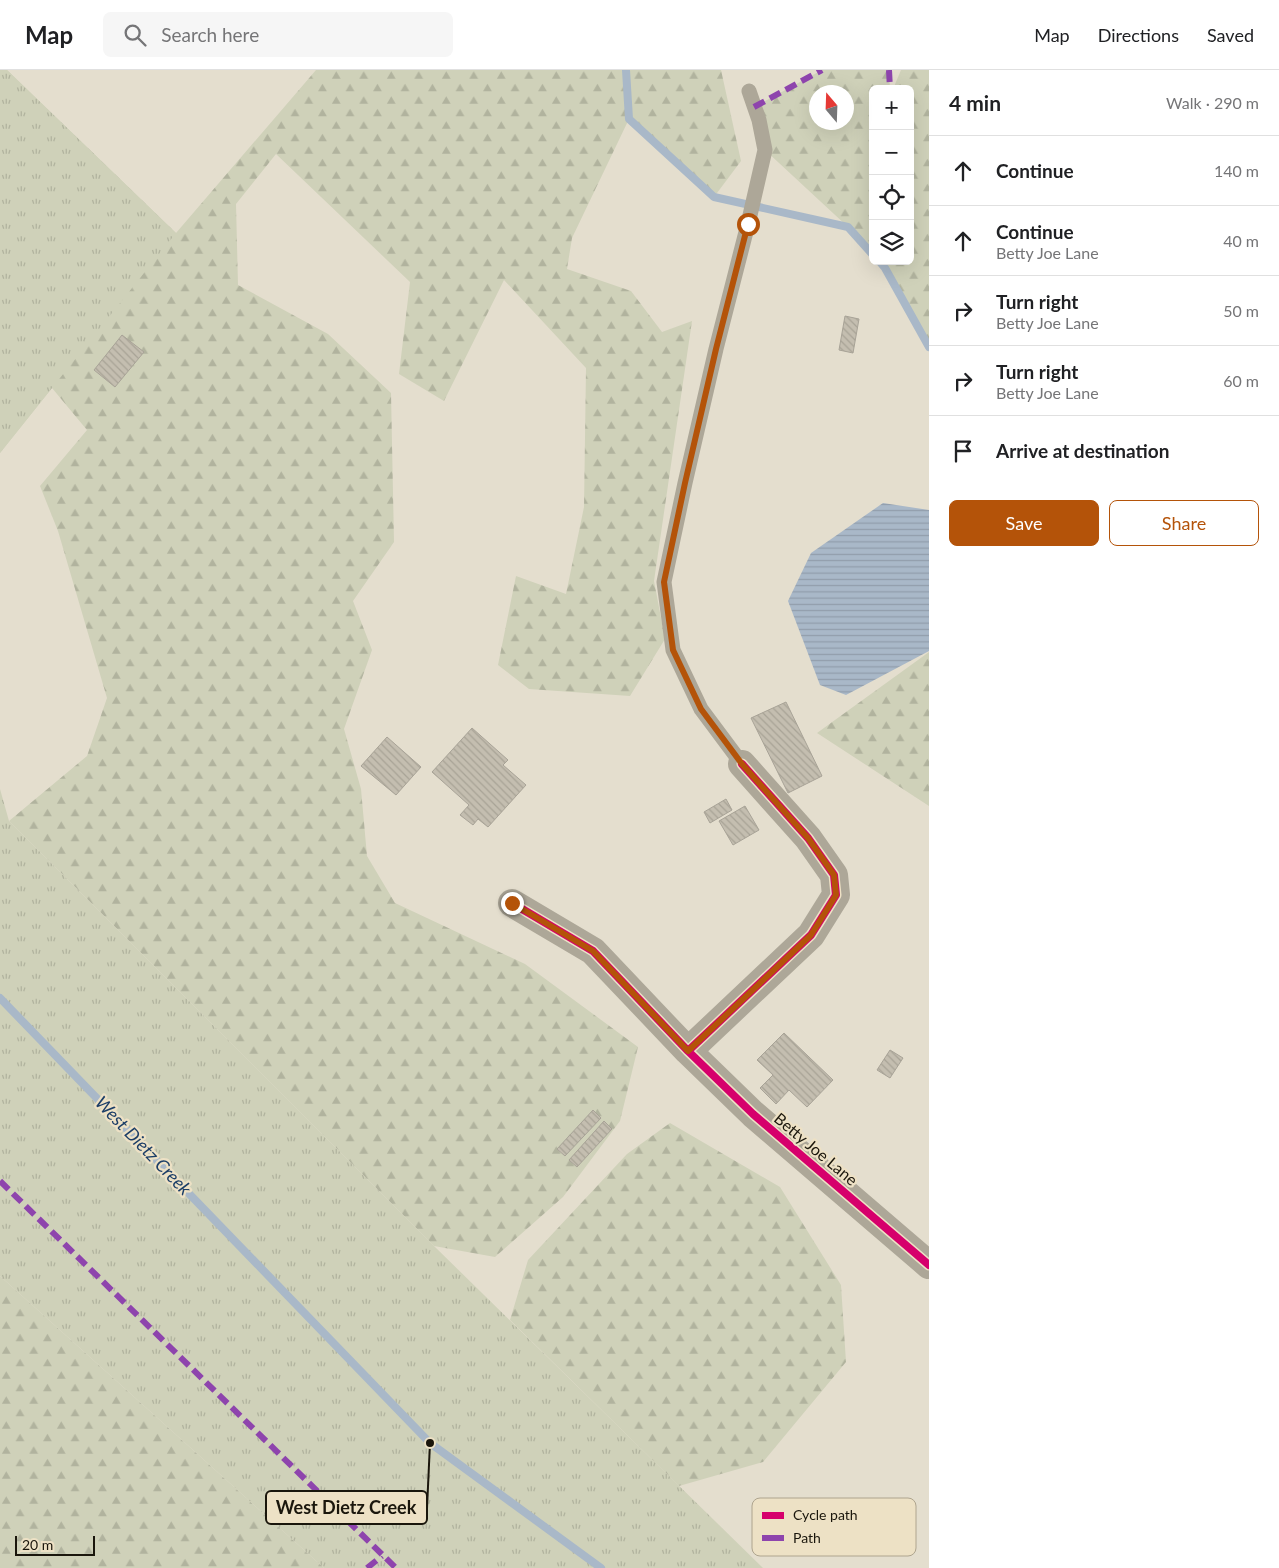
<!DOCTYPE html>
<meta charset="utf-8">
<style>
body{margin:0;font-family:Lato,sans-serif;background:#f6f6f6;color:#202124}
.controls{position:absolute;right:15px;top:15px;display:grid;overflow:hidden;border-radius:8px;box-shadow:0 5px 20px #0002}
.controls button{width:45px;height:45px;display:grid;place-items:center;padding:0;border:0;border-bottom:1px solid #e0e0e0;background:#fff;color:#202124;font:25px sans-serif}
.compass{position:absolute;left:809px;top:15px;width:45px;height:45px;border-radius:50%;background:#fff;box-shadow:0 5px 20px #0002;rotate:341deg}
.scale{position:absolute;left:15px;bottom:12px;width:80px;box-sizing:border-box;padding-left:5px;border:2px solid #1a160c;border-top:0;font-size:14px;line-height:18px;white-space:nowrap;color:#1a160c;-webkit-text-stroke:4px #ede1c5;paint-order:stroke}
.stop{position:absolute;width:15px;height:15px;margin:-11px;border:4px solid #b45309;border-radius:50%;background:#fff}
.stop.end{background:#b45309;border-color:#fff;box-shadow:0 1px 5px #0008}
.list{margin:0;padding:0;list-style:none}
h2{display:flex;justify-content:space-between;align-items:center;height:65px;margin:0;padding:0 20px;font-size:21px}
h2 small{font-size:16px;font-weight:400;color:#757577}
.list li{display:grid;grid-template-columns:32px 1fr auto;gap:15px;align-items:center;box-sizing:border-box;height:70px;padding:0 20px;border-top:1px solid #e0e0e0}
.list b{display:block;font-size:19px;white-space:nowrap}
.list p{margin:0;font-size:16px;white-space:nowrap;color:#757577}
.list em{font-size:16px;font-style:normal;color:#757577}
.actions{display:flex;gap:10px;padding:15px 20px}
.actions a{flex:1;padding:11px 0;border:1px solid #b45309;border-radius:8px;text-align:center;font-size:18px;color:#b45309}
.actions .main{background:#b45309;color:#fff}
.icon{flex:none;width:28px;height:28px;fill:none;stroke:currentColor;stroke-width:2;stroke-linecap:round;stroke-linejoin:round}
.map{position:relative;flex:none;width:929px;height:1498px;overflow:hidden}
header{display:flex;align-items:center;gap:30px;box-sizing:border-box;height:70px;padding:0 25px;background:#fff;border-bottom:1px solid #e0e0e0}
header strong{font-size:24px}
nav{display:flex;gap:28px;margin-inline-start:auto;font-size:18px}
.search{width:350px;height:45px;background:#f6f6f6;display:flex;align-items:center;gap:12px;box-sizing:border-box;padding:0 18px;border-radius:8px;color:#757577;font-size:19px}
main{display:flex}
aside{flex:1;background:#fff}
.map>svg:first-child{display:block}
.forest{fill:url(#forest-firs);fill-rule:evenodd}
.park{fill:url(#park-tufts)}
.water{fill:url(#water-rules)}
.lines{fill:none;stroke-linecap:round;stroke-linejoin:round}
.stream{stroke:#a9b8c8;stroke-width:8}
.building{fill:url(#building-back-hatch);stroke:#a8a397}
.lane{stroke:#ada798;stroke-width:15}
.street{stroke:#ada798;stroke-width:28}
.quiet{stroke:#8e44ad;stroke-width:6;stroke-dasharray:12 6;stroke-linecap:butt}
.cycleway-casing{stroke:#ede1c5;stroke-width:11}
.cycleway{stroke:#d6006c;stroke-width:8}
.route{stroke:#b45309;stroke-width:6}
.labels{text-anchor:middle;stroke-width:4.5;stroke-linejoin:round;paint-order:stroke}
.street-label{font-size:16px;fill:#1a160c;stroke:#ede1c5}
.water-label{font-size:18px;font-style:italic;fill:#1c3e67;stroke:#ede1c5}
.key{fill:#ede1c5;stroke:#aea48e;stroke-width:1}
.key-label{font-size:14px;fill:#1a160c}
.leader{fill:none;stroke:#1a160c;stroke-width:2}
.callout-dot{fill:#1a160c;stroke:#ede1c5;stroke-width:2}
.callout{fill:#ede1c5;stroke:#1a160c;stroke-width:2}
.callout-label{font-size:18px;text-anchor:middle;font-weight:bold;fill:#1a160c}
</style>
<header>
<strong>Map</strong>
<div class="search"><svg class="icon" aria-label="search" viewBox="0 0 24 24"><circle cx="10" cy="10" r="6"/><path d="M15 15l6 6"/></svg>Search here</div>
<nav><a>Map</a><a>Directions</a><a>Saved</a></nav>
</header>
<main>
<div class="map">
<svg width="929" height="1498" viewBox="0 0 929 1498">
<defs>
<pattern id="forest-firs" width="22" height="20" patternUnits="userSpaceOnUse" patternTransform="scale(1.25)"><rect width="22" height="20" fill="#cfd1b9"/><path d="M5 1l3.5 6h-7zM16 11l3.5 6h-7z" fill="#b1b39e"/></pattern>
<pattern id="park-tufts" width="24" height="20" patternUnits="userSpaceOnUse" patternTransform="scale(1.25)"><rect width="24" height="20" fill="#cfd1b9"/><path d="M3 7l-1-3M5 7V3M7 7l1-3M15 17l-1-3M17 17v-4M19 17l1-3" fill="none" stroke="#b1b39e"/></pattern>
<pattern id="water-rules" width="6" height="5" patternUnits="userSpaceOnUse" patternTransform="scale(1.25)"><rect width="6" height="5" fill="#a9b8c8"/><path d="M0 2.5h6" fill="none" stroke="#919dab"/></pattern>
<pattern id="building-back-hatch" width="6" height="6" patternUnits="userSpaceOnUse" patternTransform="scale(1.25)"><rect width="6" height="6" fill="#c4beb0"/><path d="M-1 5l2 2M0 0l6 6M5-1l2 2" fill="none" stroke="#a8a396"/></pattern>
</defs>
<rect width="100%" height="100%" fill="#e4dece"/>
<path class="forest" d="M0 0H7L176 163 316 0H721L741 91 714 127 629 49 572 168 567 199 631 221 662 262 692 251 654 511 665 569 630 626 529 619 498 595 516 506 566 524 584 437 586 298 504 210 444 331 399 304 410 212 276 84 236 134 238 215 328 264 391 323 394 472 353 531 372 580 344 659 361 719 367 786 395 833 525 894 638 977 620 1051 563 1127 495 1187 434 1176 9 751 87 686 107 628 58 461 40 416 87 360 52 318 0 383Z
M822 0H889L890 19H873V185L848 157 765 80 754 37ZM816 22H846V52H816Z
M901 0H929V277L885 198 879 191H910V19H893Z
M929 582V736L817 663Z
M670 1053 780 1117 841 1215 846 1292 763 1392 679 1416 510 1250 528 1190 627 1084Z
M0 1206 324 1498H0Z"/>
<path class="park" d="M0 0H7L176 163 0 383Z
M0 719 9 751 434 1176 763 1498H324L0 1206Z"/>
<path class="water" d="M883 433 929 440V581L846 625 820 615 788 531 811 483Z"/>
<g class="lines">
<path class="stream" d="M626 0 629 49 714 127 848 157 873 185
M879 191 885 198 929 277
M0 928 430 1373 601 1498"/>
</g>
<path class="building" d="M845 246 859 249 853 283 839 280Z
M122 265 144 282 115 317 94 300Z
M786 632 822 706 788 723 751 648Z
M472 658 508 690 503 695 526 715 488 757 478 749 473 755 460 745 469 735 432 702Z
M387 667 421 697 396 725 361 696Z
M726 729 732 740 710 753 704 742Z
M745 736 759 760 733 775 719 751Z
M784 963 833 1010 807 1037 789 1020 776 1034 760 1018 773 1005 757 990Z
M890 980 903 988 890 1008 877 1000Z
M593 1040 601 1048 565 1086 557 1079Z
M604 1051 612 1059 577 1097 569 1090Z"/>
<g class="lines">
<path class="lane" d="M742 694 701 639 673 580 664 512 685 413 716 279 748 154 765 80 759 50 749 21"/>
<path class="street" d="M512 833 593 881 688 981 753 1044 929 1195
M688 981 811 865 836 825 834 805 808 768 742 694"/>
<path class="quiet" d="M889 0 890 19
M754 37 822 0
M0 1111 396 1498
M367 1498 382 1486"/>
<defs>
<path id="cycleway" d="M512 833 593 881 688 981 753 1044 929 1195
M688 981 811 865 836 825 834 805 808 768 742 694"/>
</defs>
<use href="#cycleway" class="cycleway-casing"/>
<use href="#cycleway" class="cycleway"/>
</g>
<g class="lines">
<path class="route" d="M512 833 593 881 688 981 811 865 836 825 834 805 808 768 742 694 701 639 673 580 664 512 685 413 716 279 748 154"/>
</g>
<g class="labels">
<g class="street-label">
<text transform="translate(816 1079) rotate(40)" y="6">Betty Joe Lane</text>
</g>
<g class="water-label">
<text transform="translate(143 1076) rotate(46)" y="6">West Dietz Creek</text>
</g>
</g>
<rect x="752" y="1428" width="164" height="58" rx="8" class="key"/>
<rect x="762" y="1442" width="22" height="7" fill="#d6006c"/>
<rect x="762" y="1465" width="22" height="6" fill="#8e44ad"/>
<g class="key-label">
<text x="793" y="1450">Cycle path</text>
<text x="793" y="1473">Path</text>
</g>
<path class="leader" d="M430 1373L427 1438"/>
<circle class="callout-dot" cx="430" cy="1373" r="5"/>
<rect class="callout" x="266" y="1421" width="161" height="33" rx="5"/>
<g class="callout-label">
<text x="346" y="1444">West Dietz Creek</text>
</g>
</svg>
<div class="controls">
<button>+</button>
<button>−</button>
<button><svg class="icon" aria-label="locate" viewBox="0 0 24 24"><circle cx="12" cy="12" r="6"/><path d="M12 2v4M12 18v4M2 12h4M18 12h4"/></svg></button>
<button><svg class="icon" aria-label="layers" viewBox="0 0 24 24"><path d="M12 4l9 5-9 5-9-5zM3 14l9 5 9-5"/></svg></button>
</div>
<svg class="compass" viewBox="-18 -18 36 36"><path d="M0-13l5 13h-10z" fill="#e53935"/><path d="M0 13l5-13h-10z" fill="#757577"/></svg>
<div class="scale">20 m</div>
<div class="stop" style="left:748px;top:154px"></div>
<div class="stop end" style="left:512px;top:833px"></div>
</div>
<aside>
<h2>4 min<small>Walk · 290 m</small></h2>
<ul class="list">
<li><svg class="icon" aria-label="ahead" viewBox="0 0 24 24"><path d="M12 20V5M6 11l6-6 6 6"/></svg><div><b>Continue</b></div><em>140 m</em></li>
<li><svg class="icon" aria-label="ahead" viewBox="0 0 24 24"><path d="M12 20V5M6 11l6-6 6 6"/></svg><div><b>Continue</b><p>Betty Joe Lane</p></div><em>40 m</em></li>
<li><svg class="icon" aria-label="right" viewBox="0 0 24 24"><path d="M7 20v-9h11M14 6l5 5-5 5"/></svg><div><b>Turn right</b><p>Betty Joe Lane</p></div><em>50 m</em></li>
<li><svg class="icon" aria-label="right" viewBox="0 0 24 24"><path d="M7 20v-9h11M14 6l5 5-5 5"/></svg><div><b>Turn right</b><p>Betty Joe Lane</p></div><em>60 m</em></li>
<li><svg class="icon" aria-label="arrive" viewBox="0 0 24 24"><path d="M6 21V4h12l-3 4 3 4H6"/></svg><div><b>Arrive at destination</b></div></li>
</ul>
<div class="actions"><a class="main">Save</a><a>Share</a></div>
</aside>
</main>
